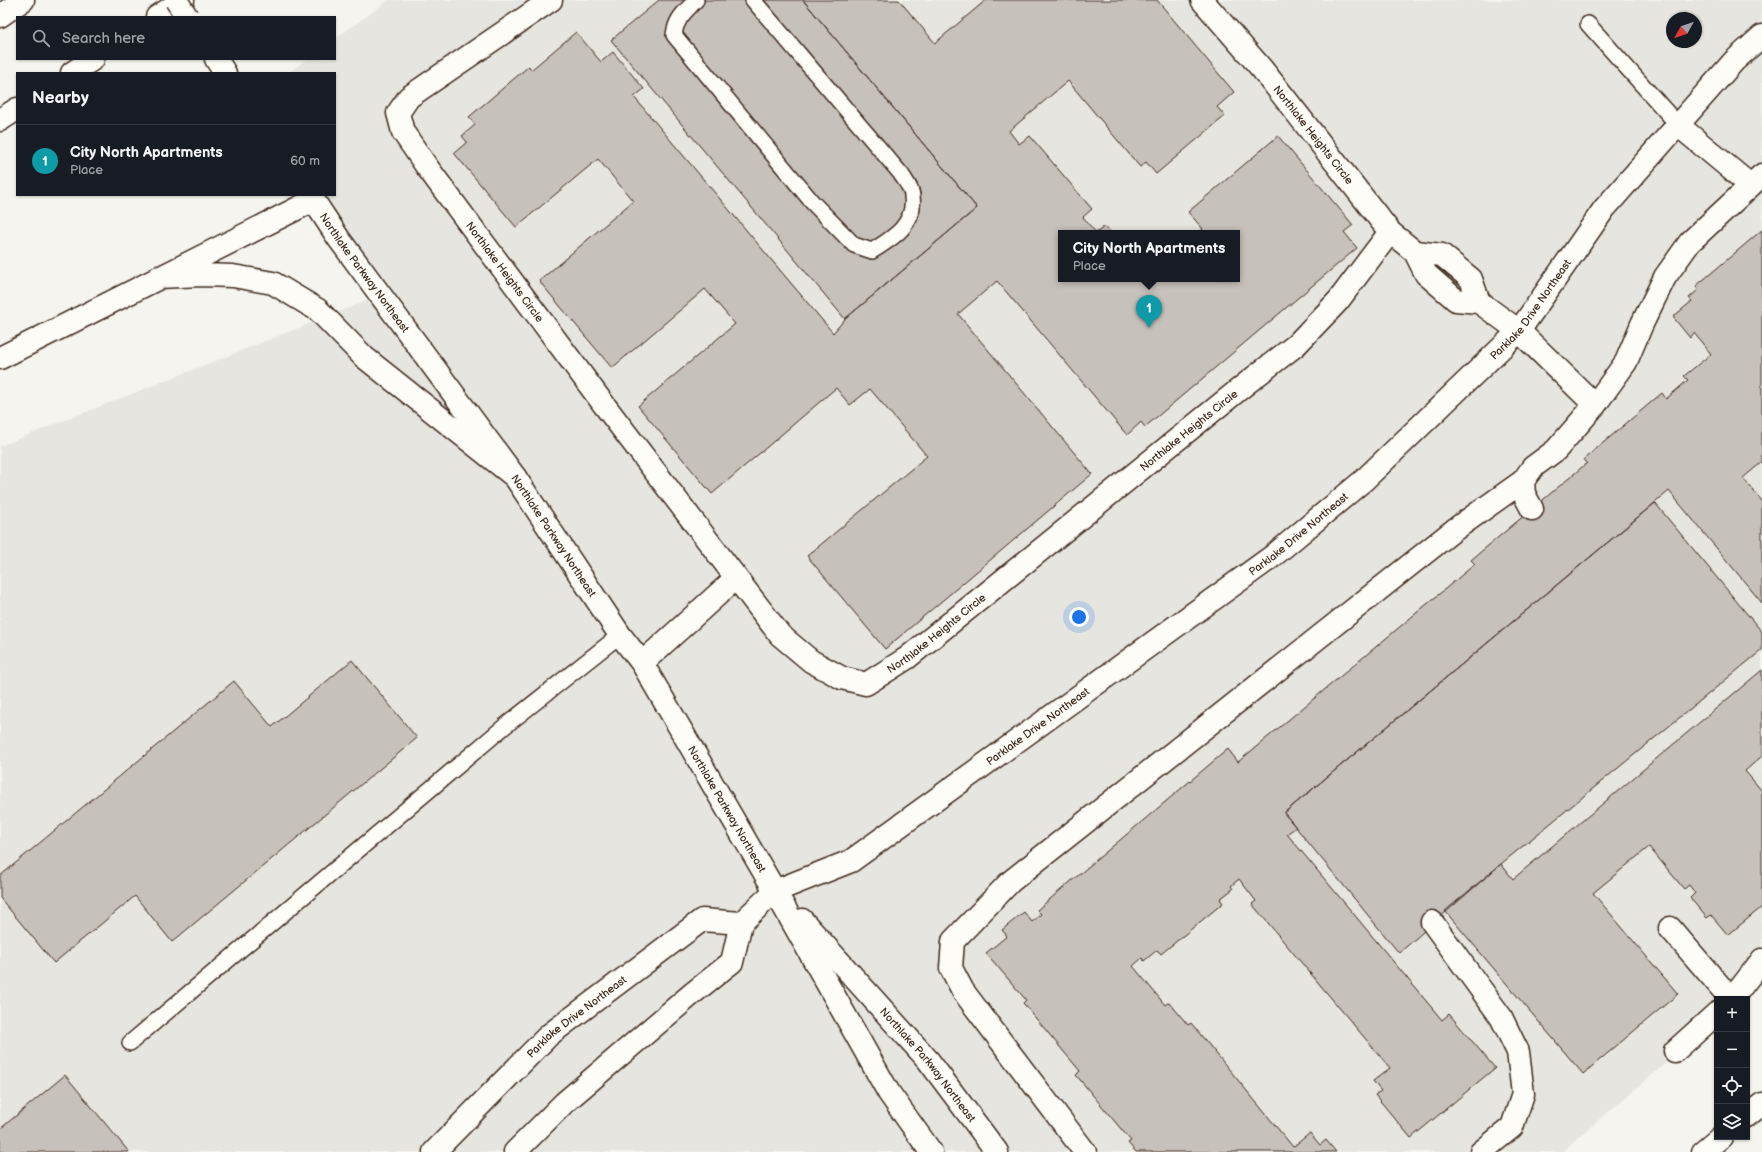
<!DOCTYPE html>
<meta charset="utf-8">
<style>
body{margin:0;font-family:"Balsamiq Sans",sans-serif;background:#242831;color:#f1f3f6}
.controls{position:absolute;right:12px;bottom:12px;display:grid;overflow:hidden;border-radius:0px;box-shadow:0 1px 3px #0004}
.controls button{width:36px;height:36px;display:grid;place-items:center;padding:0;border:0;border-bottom:1px solid #363941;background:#171b24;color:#f1f3f6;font:20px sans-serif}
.compass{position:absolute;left:1666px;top:12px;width:36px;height:36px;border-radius:50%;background:#171b24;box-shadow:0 1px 3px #0004;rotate:230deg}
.you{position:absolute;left:1079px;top:617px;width:14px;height:14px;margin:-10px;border:3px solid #fff;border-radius:50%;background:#1a73e8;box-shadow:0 0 0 6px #1a73e833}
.badge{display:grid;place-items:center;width:26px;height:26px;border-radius:50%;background:#0f766e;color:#fff;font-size:13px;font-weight:700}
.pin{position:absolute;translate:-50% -33px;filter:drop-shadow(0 1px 2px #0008)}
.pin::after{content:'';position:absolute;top:21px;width:14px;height:12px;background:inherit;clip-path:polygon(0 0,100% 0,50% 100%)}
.popup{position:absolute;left:1058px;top:230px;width:182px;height:52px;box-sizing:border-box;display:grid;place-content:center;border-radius:0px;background:#171b24;filter:drop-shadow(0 1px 3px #0005);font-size:13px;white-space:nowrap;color:#9ea1a6}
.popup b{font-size:15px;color:#f1f3f6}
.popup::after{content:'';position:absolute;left:50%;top:100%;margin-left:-8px;border:8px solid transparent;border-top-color:#171b24}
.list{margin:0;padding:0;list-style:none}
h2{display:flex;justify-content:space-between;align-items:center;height:52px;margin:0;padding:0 16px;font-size:17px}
h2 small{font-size:13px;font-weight:400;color:#9ea1a6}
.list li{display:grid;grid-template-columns:26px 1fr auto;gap:12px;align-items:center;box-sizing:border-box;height:72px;padding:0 16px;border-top:1px solid #363941}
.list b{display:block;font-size:15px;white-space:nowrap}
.list p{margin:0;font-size:13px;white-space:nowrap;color:#9ea1a6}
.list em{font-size:13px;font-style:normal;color:#9ea1a6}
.icon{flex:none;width:22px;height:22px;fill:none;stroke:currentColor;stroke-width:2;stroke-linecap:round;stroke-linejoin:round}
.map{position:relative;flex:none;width:1762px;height:1152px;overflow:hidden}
.search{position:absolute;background:#171b24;box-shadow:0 1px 3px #0004;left:16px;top:16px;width:320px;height:44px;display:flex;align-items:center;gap:10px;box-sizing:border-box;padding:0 14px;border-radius:0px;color:#9ea1a6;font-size:15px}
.panel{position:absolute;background:#171b24;box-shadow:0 1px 3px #0004;left:16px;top:72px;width:320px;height:124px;border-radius:0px}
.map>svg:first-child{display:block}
.built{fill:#e7e5df;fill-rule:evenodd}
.building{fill:#c7c1bb;stroke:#3b2a1e}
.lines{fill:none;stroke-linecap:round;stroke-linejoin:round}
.service-casing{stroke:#3b2a1e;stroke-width:18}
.minor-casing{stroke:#3b2a1e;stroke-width:25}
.tertiary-casing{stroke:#3b2a1e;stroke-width:25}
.motorway-casing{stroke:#3b2a1e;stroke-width:25}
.service{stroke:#fdfcf7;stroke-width:15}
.minor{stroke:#fdfcf7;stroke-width:22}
.tertiary{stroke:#fdfcf7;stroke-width:22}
.motorway{stroke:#fdfcf7;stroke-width:22}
.tertiary-bridge-casing{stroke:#3b2a1e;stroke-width:25;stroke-linecap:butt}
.tertiary-bridge{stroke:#fdfcf7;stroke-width:22}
.labels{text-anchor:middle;stroke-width:3.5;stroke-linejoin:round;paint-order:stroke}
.street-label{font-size:11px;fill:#3b2a1e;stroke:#fdfcf7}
</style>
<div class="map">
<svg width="1762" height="1152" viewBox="0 0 1762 1152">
<rect width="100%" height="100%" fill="#f5f4ee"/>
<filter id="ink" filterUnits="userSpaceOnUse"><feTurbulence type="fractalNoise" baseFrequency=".025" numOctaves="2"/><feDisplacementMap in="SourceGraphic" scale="8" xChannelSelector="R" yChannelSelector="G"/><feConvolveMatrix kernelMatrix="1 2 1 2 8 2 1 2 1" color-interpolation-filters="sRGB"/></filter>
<g filter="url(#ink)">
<path class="built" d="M389 0H1762V983L1742 999H1717V1020L1561 1152H0V446L384 294 314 195H335V73H288L307 59H335V39ZM1672 18H1696V42H1672ZM1061 233H1237V279H1061Z"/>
<path class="building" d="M659 0H803L977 208 845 319 611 40Z
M803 0H899L935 43 986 0H1157L1234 92 1217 107 1225 116 1156 174 1146 162 1140 167 1068 81 1009 131 1019 144 1030 136 1092 209 1083 217 1096 233 1105 226 1111 233H1061V279H1237V233H1198L1203 229 1188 212 1278 136 1353 225 1344 232 1357 248 1145 427 1141 422 1127 435 997 281 958 314 1092 474 885 649 807 556 927 456 870 389 850 405 836 388 712 494 638 406 735 324 705 289 612 368 539 281 633 201 598 159 516 227 454 153 467 142 462 136 475 125 469 117 529 66 531 70 576 32 601 62 613 52 644 89 634 97 833 333 845 319 977 208Z
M1762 230V462L1743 478 1762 501V603L1669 491 1284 813 1296 827 1287 834 1442 1020 1449 1014 1495 1068 1411 1138 1375 1095 1381 1091 1373 1081 1390 1068 1252 904 1256 901 1239 879 1231 886 1233 889 1220 899 1223 903 1161 954 1157 950 1144 961 1142 958 1133 966 1165 1005 1169 1002 1188 1025 1191 1023 1293 1147 1310 1133 1320 1145 1326 1140 1336 1152H1136L1128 1143 1131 1141 1076 1075 1080 1071 1023 1003 1026 1000 986 953 1007 936 1002 930 1024 912 1032 922 1041 914 1037 910 1228 749 1238 762 1475 564 1471 560 1587 463 1584 459 1662 393 1666 399 1688 380 1684 376 1711 354 1694 333 1690 338 1673 317 1692 301 1689 298 1698 290 1696 286Z
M1655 503 1762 632V650L1501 864 1399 953 1284 813Z
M352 660 417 738 172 942 135 896 54 963 0 898V876L234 681 272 727Z
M1762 670V756L1745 771 1762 791V907L1728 935 1711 915 1707 918 1690 898 1695 893 1689 885 1684 889 1649 847 1593 893 1678 994 1583 1074 1445 911 1501 864 1513 879Z
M65 1075 129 1152H0V1129Z"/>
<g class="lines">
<defs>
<path id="service" d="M696 0C685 12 676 18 674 35L813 203 854 245 872 251C893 238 916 224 912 196 912 189 905 180 901 174L753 0
M1588 24 1678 125
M130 1043 505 726 620 635"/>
<g id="minor">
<path id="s1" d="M551 0 409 97 398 113 403 132 427 167 605 406 780 635 811 661 842 678 866 684 907 658 1247 383 1296 345 1338 301 1390 232"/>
<path id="s2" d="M1202 0 1262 69 1390 232 1415 252 1426 274 1456 300 1479 302 1519 331 1595 405"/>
<path d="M1678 125 1750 185"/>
<path d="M1415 252 1442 255 1471 279 1479 302"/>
<path d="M1523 481 1524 494 1532 509"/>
<path d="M642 663 736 578"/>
<path d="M1432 922 1501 1017 1518 1052 1523 1094 1512 1127 1481 1152"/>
<path d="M1670 928 1731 999"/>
<path d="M1732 999 1762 960"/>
<path d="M1675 1051 1717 1013"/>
<path d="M1747 1116 1762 1104"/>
<path id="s3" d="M434 1152 549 1035 702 920 741 923"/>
<path d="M515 1152 564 1103 693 993 732 962 741 923 775 891"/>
<path d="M1085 1152 963 991 951 968 953 941 1010 882 1454 530 1523 481 1533 467 1556 450 1595 405 1626 362 1642 324 1665 277 1690 242 1762 175"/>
<path d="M1703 1152 1721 1137"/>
</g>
<g id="tertiary">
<path d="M216 59 225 73"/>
<path id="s4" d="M310 195 339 239 515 477 620 635 642 663 775 891 889 1093 931 1152"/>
<path id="s5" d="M775 891 851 861 1273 556 1364 480 1519 331 1604 209 1734 61 1762 36"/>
<path id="s6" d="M802 920 928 1060 997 1152"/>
</g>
<path id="motorway" d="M0 16 23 0
M157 17 183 0
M72 73 93 59
M0 120 17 109
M159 277 201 275 233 276 273 283 318 310 364 357 515 477
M0 358 314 200"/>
</defs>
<use href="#service" class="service-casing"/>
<use href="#minor" class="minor-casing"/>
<use href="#tertiary" class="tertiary-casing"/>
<use href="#motorway" class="motorway-casing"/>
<use href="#service" class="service"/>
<use href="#minor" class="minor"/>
<use href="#tertiary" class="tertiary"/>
<use href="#motorway" class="motorway"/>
<defs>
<path id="tertiary-bridge" d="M176 0 187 17"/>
</defs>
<use href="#tertiary-bridge" class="tertiary-bridge-casing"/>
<use href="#tertiary-bridge" class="tertiary-bridge"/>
</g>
</g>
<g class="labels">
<g class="street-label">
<text dy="4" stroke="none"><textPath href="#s2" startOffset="175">Northlake Heights Circle</textPath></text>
<text dy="4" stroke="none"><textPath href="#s4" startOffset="95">Northlake Parkway Northeast</textPath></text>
<text dy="4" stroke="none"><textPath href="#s1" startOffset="384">Northlake Heights Circle</textPath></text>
<text dy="4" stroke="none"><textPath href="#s5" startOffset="960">Parklake Drive Northeast</textPath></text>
<text dy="4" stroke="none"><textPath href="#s1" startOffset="1351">Northlake Heights Circle</textPath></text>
<text dy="4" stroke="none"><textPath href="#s5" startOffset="636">Parklake Drive Northeast</textPath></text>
<text dy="4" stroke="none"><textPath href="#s4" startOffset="419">Northlake Parkway Northeast</textPath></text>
<text dy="4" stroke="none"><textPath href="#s1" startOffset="1027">Northlake Heights Circle</textPath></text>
<text dy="4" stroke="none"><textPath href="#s5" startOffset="312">Parklake Drive Northeast</textPath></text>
<text dy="4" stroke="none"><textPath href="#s4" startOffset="743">Northlake Parkway Northeast</textPath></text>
<text dy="4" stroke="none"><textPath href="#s3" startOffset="197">Parklake Drive Northeast</textPath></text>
<text dy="4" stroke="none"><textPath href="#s6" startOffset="192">Northlake Parkway Northeast</textPath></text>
</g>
</g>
</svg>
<div class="controls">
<button>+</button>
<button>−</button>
<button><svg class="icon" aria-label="locate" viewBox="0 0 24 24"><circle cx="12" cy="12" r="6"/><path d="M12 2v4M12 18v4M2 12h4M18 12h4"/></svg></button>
<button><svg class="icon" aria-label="layers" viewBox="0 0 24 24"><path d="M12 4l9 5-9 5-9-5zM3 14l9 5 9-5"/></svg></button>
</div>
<svg class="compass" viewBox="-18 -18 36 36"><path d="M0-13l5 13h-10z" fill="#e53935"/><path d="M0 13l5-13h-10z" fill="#9ea1a6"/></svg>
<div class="you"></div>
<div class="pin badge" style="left:1149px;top:328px;background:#0f9aa8">1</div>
<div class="popup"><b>City North Apartments</b>Place</div>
<div class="search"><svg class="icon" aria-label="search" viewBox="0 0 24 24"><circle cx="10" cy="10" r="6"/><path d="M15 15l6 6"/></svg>Search here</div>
<section class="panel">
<h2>Nearby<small></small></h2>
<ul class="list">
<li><span class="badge" style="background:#0f9aa8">1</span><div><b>City North Apartments</b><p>Place</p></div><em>60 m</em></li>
</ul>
</section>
</div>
